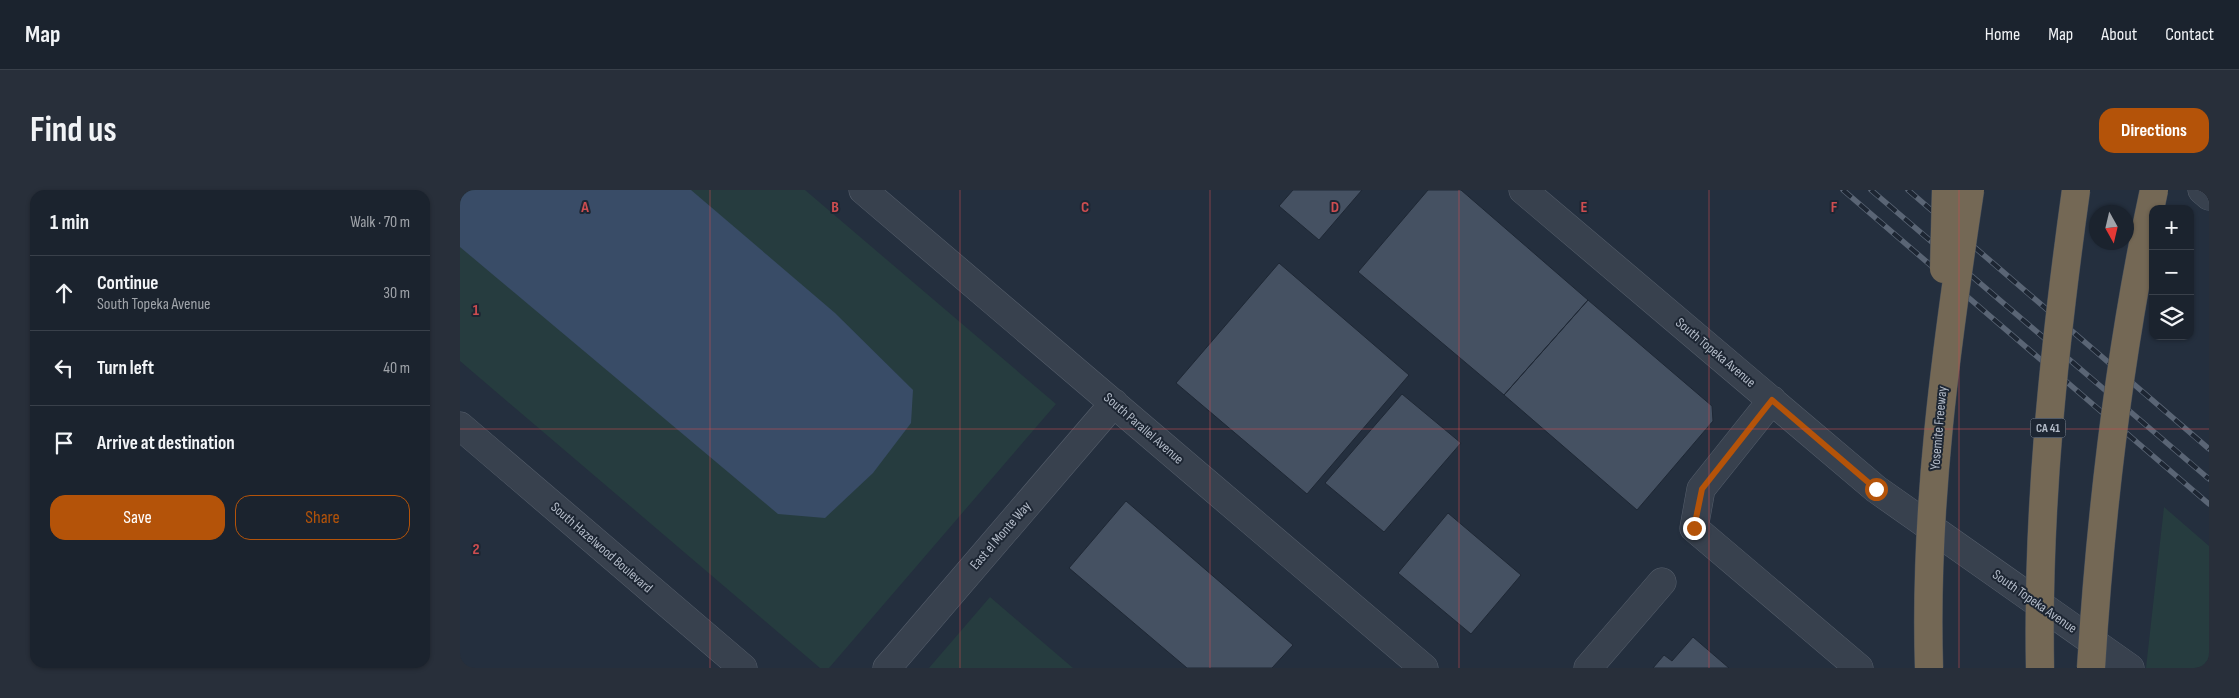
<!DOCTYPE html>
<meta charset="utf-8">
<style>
body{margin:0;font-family:"Sofia Sans Condensed",sans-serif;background:#282f3a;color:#f1f3f6}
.controls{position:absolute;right:15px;top:15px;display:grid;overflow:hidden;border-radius:10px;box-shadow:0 1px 4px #0004}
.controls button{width:45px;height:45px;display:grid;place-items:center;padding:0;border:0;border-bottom:1px solid #39404a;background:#1b232e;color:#f1f3f6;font:25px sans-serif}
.compass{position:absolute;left:1629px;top:15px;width:45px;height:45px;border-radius:50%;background:#1b232e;box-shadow:0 1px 4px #0004;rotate:172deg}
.stop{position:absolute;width:15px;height:15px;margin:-11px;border:4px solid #b45309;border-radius:50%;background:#fff}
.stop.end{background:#b45309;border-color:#fff;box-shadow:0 1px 5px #0008}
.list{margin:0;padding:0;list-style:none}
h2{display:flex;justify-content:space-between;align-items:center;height:65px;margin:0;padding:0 20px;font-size:21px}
h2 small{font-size:16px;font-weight:400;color:#a0a4aa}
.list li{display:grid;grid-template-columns:32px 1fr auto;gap:15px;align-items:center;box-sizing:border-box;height:75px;padding:0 20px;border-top:1px solid #39404a}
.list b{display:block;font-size:19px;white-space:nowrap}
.list p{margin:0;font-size:16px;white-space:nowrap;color:#a0a4aa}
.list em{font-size:16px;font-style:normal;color:#a0a4aa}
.actions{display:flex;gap:10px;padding:15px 20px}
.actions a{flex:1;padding:11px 0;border:1px solid #b45309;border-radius:15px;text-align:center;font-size:18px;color:#b45309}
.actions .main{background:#b45309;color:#fff}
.icon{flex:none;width:28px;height:28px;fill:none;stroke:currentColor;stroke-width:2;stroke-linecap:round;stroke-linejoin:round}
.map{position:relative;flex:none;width:1749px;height:478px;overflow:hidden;border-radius:15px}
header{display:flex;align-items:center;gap:30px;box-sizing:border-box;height:70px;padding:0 25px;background:#1b232e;border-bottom:1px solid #39404a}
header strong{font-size:24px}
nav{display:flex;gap:28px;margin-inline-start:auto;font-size:18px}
.intro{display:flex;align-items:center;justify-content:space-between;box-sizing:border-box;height:120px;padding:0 30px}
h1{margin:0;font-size:35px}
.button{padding:12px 22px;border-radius:15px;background:#b45309;color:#fff;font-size:18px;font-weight:700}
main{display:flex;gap:30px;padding:0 30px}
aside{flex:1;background:#1b232e;border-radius:15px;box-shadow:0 1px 4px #0004}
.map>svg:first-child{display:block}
.green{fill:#263c3f}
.water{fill:#394c67}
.building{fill:#455162;stroke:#1f2835}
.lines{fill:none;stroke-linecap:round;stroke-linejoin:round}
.minor-casing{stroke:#565f6c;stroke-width:29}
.minor{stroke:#38414e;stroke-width:28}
.rail-casing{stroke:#5a6575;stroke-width:5.5}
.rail{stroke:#1d2633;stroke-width:4;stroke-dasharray:11;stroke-linecap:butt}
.highway-bridge-casing{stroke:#434c59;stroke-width:29;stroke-linecap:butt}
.highway-bridge{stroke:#746855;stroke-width:28}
.route{stroke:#b45309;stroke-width:6}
.grid{fill:none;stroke:#ce4d50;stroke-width:1;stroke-opacity:0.55}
.labels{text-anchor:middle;stroke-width:4;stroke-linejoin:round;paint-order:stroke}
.shield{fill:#1d2633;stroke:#878f9c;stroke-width:1}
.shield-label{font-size:12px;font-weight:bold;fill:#b4bcc9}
.street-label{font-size:14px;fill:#b4bcc9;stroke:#1d2633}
.grid-label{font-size:16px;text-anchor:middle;font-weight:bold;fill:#ce4d50;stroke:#1d2633;stroke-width:4;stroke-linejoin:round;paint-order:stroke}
</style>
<header>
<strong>Map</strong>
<nav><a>Home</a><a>Map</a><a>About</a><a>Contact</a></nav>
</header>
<div class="intro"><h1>Find us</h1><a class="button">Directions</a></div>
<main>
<aside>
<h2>1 min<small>Walk · 70 m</small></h2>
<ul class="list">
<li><svg class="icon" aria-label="ahead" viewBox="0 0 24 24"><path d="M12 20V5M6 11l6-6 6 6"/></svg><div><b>Continue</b><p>South Topeka Avenue</p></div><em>30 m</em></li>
<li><svg class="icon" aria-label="left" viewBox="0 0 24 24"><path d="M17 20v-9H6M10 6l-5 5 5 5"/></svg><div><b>Turn left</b></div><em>40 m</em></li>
<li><svg class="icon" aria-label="arrive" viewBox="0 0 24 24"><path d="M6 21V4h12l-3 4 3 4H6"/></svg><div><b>Arrive at destination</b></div></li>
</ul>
<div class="actions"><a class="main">Save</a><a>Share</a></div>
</aside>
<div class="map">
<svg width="1749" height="478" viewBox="0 0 1749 478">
<rect width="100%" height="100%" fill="#242f3e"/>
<path class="green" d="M0 0H345L596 214 369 478H360L0 171Z
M1704 317 1749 356V478H1686Z
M530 407 613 478H469Z"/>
<path class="water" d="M0 0H231L375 123 453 200 451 233 413 283 365 328 318 324 0 57Z"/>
<path class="building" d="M833 0H902L859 50 819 16Z
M968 0H1001L1128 110 1044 205 898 82Z
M819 73 949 185 847 304 716 193Z
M1128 110 1252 216 1253 231 1177 320 1044 205Z
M942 204 1001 253 924 342 865 293Z
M666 311 833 455 812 478H727L609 378Z
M988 323 1061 385 1011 444 938 383Z
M1233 447 1269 478H1193L1204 465 1212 471Z"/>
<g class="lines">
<defs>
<path id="minor" d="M403 0 964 478
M1063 0 1416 299 1670 478
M1742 0 1749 6
M1312 210 1241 299 1234 338 1399 478
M0 236 283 478
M427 478 654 213
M1128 478 1202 392"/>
</defs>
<use href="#minor" class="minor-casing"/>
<use href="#minor" class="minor"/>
<defs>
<path id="rail" d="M1383 0 1749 314
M1411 0 1749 289
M1448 0 1749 259"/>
</defs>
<use href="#rail" class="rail-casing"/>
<use href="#rail" class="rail"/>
<defs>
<path id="highway-bridge" d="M1484 79 1486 0
M1469 478C1464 317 1486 159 1510 0
M1580 478C1577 318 1594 158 1616 0
M1631 478C1641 317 1660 157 1694 0"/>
</defs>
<use href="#highway-bridge" class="highway-bridge-casing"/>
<use href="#highway-bridge" class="highway-bridge"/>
</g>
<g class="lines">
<path class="route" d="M1234 338 1242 299 1312 210 1416 299"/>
</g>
<path class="grid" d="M250 0V478M500 0V478M750 0V478M999 0V478M1249 0V478M1499 0V478M0 239H1749"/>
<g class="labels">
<rect class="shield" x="1570.5" y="228.5" width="35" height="19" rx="4"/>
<g class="shield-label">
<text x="1588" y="242">CA 41</text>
</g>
<g class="street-label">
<text transform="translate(1256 162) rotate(40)" y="5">South Topeka Avenue</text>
<text transform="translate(684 238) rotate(41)" y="5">South Parallel Avenue</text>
<text transform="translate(1478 238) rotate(-85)" y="5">Yosemite Freeway</text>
<text transform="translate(540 345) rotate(-49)" y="5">East el Monte Way</text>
<text transform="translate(142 357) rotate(41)" y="5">South Hazelwood Boulevard</text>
<text transform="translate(1575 411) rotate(35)" y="5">South Topeka Avenue</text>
</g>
</g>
<g class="grid-label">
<text x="125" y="22">A</text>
<text x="375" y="22">B</text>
<text x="625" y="22">C</text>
<text x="875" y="22">D</text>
<text x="1124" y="22">E</text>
<text x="1374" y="22">F</text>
<text x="16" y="125">1</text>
<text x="16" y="364">2</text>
</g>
</svg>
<div class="controls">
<button>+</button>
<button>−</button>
<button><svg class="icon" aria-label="layers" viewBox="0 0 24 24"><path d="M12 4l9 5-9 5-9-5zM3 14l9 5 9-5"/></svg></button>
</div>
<svg class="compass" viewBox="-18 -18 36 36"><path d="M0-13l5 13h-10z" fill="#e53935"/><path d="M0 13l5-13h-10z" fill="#a0a4aa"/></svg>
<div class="stop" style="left:1416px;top:299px"></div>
<div class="stop end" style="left:1234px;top:338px"></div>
</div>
</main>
